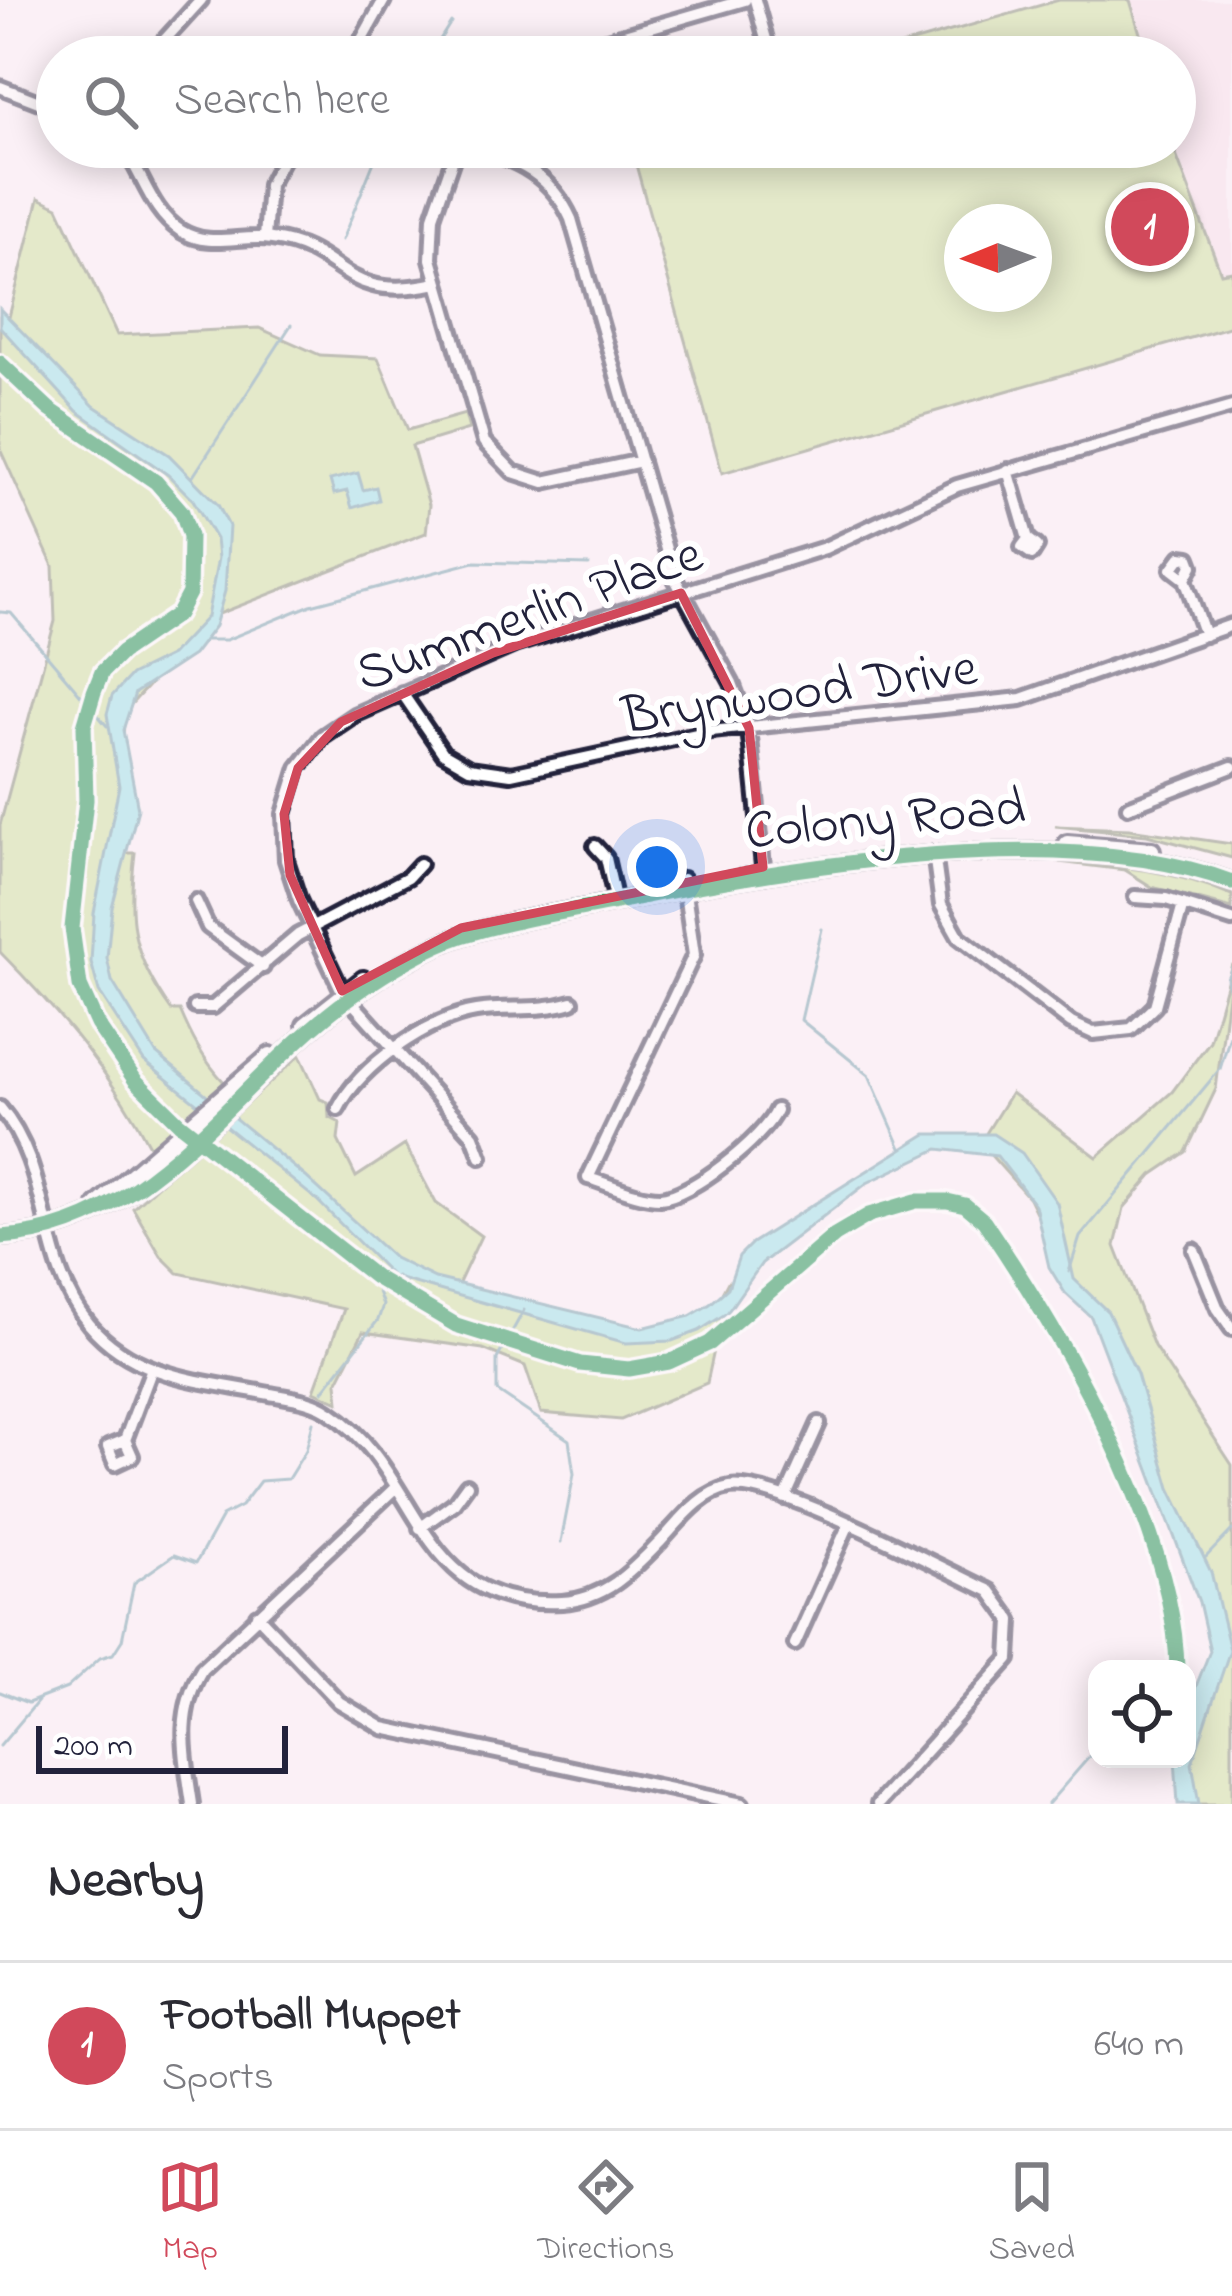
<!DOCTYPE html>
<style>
body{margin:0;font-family:"Indie Flower",sans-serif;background:#f2f2f3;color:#2b2b33}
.controls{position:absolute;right:36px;bottom:36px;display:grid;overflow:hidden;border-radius:24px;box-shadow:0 6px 30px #0003}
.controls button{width:108px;height:108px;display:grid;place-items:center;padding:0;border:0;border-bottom:3px solid #e1e1e2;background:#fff;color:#2b2b33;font:60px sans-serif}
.compass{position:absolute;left:944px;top:204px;width:108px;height:108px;border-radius:50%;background:#fff;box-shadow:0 6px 30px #0003;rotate:269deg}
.scale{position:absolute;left:36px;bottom:30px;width:252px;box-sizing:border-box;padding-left:12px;border:6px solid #22223b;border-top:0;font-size:33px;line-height:42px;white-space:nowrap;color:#22223b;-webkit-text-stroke:9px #fff;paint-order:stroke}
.you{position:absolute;left:657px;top:867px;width:42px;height:42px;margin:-30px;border:9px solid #fff;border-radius:50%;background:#1a73e8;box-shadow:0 0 0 18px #1a73e833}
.badge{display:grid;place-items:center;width:78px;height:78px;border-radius:50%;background:#d1495b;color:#fff;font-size:39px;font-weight:700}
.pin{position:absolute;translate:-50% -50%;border:6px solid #fff;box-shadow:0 3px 12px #0006}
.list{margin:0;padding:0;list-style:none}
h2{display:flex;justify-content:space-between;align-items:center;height:156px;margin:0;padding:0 48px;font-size:51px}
h2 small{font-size:39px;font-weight:400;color:#7c7c81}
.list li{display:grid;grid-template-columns:78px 1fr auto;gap:36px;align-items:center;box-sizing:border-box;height:168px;padding:0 48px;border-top:3px solid #e1e1e2}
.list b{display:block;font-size:45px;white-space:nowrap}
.list p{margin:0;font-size:39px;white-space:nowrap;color:#7c7c81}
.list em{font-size:39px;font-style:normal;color:#7c7c81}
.icon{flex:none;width:66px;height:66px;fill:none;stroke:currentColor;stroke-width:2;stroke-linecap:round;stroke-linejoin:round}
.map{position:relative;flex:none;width:1232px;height:1804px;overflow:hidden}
.search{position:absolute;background:#fff;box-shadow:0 6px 30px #0003;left:36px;right:36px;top:36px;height:132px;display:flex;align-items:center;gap:30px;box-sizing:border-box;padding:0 42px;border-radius:66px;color:#7c7c81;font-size:45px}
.sheet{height:324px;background:#fff}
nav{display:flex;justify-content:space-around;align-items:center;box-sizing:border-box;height:168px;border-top:3px solid #e1e1e2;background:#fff;font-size:33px;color:#7c7c81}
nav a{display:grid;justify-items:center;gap:6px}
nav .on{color:#d1495b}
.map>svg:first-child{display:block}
.built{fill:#f6dee9}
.green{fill:#c8df95;stroke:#758068;stroke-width:3;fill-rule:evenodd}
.water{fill:#8fe1e6;stroke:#6395a2;stroke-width:3}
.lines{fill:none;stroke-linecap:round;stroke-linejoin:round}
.stream{stroke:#6395a2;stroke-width:3}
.minor-casing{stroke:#22223b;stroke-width:20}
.major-casing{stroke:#22223b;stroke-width:22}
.minor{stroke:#fff;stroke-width:10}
.major{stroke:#fff;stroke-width:14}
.cycleway-casing{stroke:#fff;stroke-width:22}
.cycleway{stroke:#00873e;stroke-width:15}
.marked{fill:none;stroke:#d1495b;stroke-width:9;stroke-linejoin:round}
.labels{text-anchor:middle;stroke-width:12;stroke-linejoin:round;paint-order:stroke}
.street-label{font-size:54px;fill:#22223b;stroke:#fff}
</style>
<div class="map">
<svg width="1232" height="1804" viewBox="0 0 1232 1804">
<rect width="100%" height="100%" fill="#fbf0f5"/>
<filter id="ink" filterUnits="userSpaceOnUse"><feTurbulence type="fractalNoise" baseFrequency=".00833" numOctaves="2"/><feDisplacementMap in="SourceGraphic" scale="24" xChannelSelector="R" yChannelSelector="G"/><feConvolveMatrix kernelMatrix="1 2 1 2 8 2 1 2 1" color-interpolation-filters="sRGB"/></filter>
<g filter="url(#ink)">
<path class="built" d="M1130 0H1232V271L1221 274 1173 147 1175 57H1144Z"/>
<path class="green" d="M1059 0H1130L1147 57H860Z
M631 147H1173L1221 273 1232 271V326L722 473ZM962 222H1034V294H962Z
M39 198 58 207 117 335 259 328 320 355 378 358 408 430 465 414 469 429 412 446 429 505 426 533 211 617 125 711 114 853H135C127 918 131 954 171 1010H180C191 1036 202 1058 224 1082L152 1151C112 1074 61 1014 0 952V825L55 621 53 566 0 449V317L8 321Z
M1055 826 1129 829 1232 844V858L1147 835Z
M1059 862C1121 866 1174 870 1232 895V908L1152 887 1125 870Z
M1232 964 1216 1089 1186 1152 1152 1175 1124 1208 1115 1246 1154 1346 1232 1465V1804H1196L1187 1759 1224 1639 1106 1333 1063 1268 1029 1198 980 1143 1011 1093 1097 1157 1172 1092 1210 1041Z
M300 1055 320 1099 328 1102 329 1117 340 1123 338 1140 356 1177 405 1145 436 1203 481 1236 457 1287 645 1340 711 1314 729 1280 707 1383 621 1420 541 1413 525 1366 483 1349 363 1332 337 1383 339 1402 314 1391 344 1309 178 1273 161 1256 133 1208Z"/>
<path class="water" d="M0 309 94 406 169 455 218 505 229 526 225 591 215 626 193 655 135 693 123 730 138 809 112 907 107 958 112 981 156 1053 306 1177 394 1258 435 1278 642 1328 690 1316 710 1304 728 1288 739 1256 752 1243 926 1134H993L1022 1153 1057 1203 1074 1279 1108 1312 1137 1374 1170 1488 1211 1572 1230 1650 1192 1763 1199 1804H1178L1175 1759H1187V1709L1210 1651 1199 1602 1091 1317 1065 1293 1049 1267 1035 1205 997 1156 938 1149 867 1183 762 1263 727 1313 699 1331 672 1341 626 1343 393 1277 317 1200 144 1061 99 992 91 962 94 913 119 786 107 714 112 696 131 675 171 655 207 617 218 558 216 539 193 500 168 475 77 411 0 327Z
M358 473 363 490 376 487 379 500 352 508 347 491 334 494 330 480Z"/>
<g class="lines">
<path class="stream" d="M429 57 451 22
M342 240 380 147
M192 478 291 325
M0 612 11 613 107 726
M204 640H226L311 605 474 562 589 565
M822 929 801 1020 869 1075 901 1148
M1232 967 1227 978 1232 1014
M1069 1272 1080 1237 1220 1069 1232 1029
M524 1310 497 1359V1391L569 1440 574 1474 561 1542
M323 1391 378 1320 383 1305 377 1289 397 1276
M1206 1557 1232 1530
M0 1692 28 1703 67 1688 100 1658 113 1654 122 1640 134 1583 174 1555 196 1563 222 1516 241 1506 260 1481 288 1479 306 1450 313 1422
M0 1746 38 1701
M1048 1804 1097 1748"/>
<defs>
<path id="minor" d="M755 0 771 57
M149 57 201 0
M352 57 384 0
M548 57 745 0
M0 87 57 109
M123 147C143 174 151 212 181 231 210 249 241 234 272 239 347 249 338 304 437 283
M457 147 433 217 431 259 484 442 513 472 544 482 641 461
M476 147C520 162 551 175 571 219L674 577 732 683 749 728 764 876
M265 238 269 185 289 147
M1008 470 1028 539 1022 547 1032 554 1037 546 1028 539
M1185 579 1172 569 1181 557 1189 558 1192 566 1185 579 1205 635
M402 693 443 753 469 768 511 774 711 731 1021 699 1232 625
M1128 807 1232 767
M595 846 606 858 616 902
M934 853 941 905 959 937 1071 1023 1093 1033 1131 1029 1155 1006 1183 904
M683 879 694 955 588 1178C609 1184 637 1198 660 1198 690 1197 765 1137 776 1110
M1135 897 1166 899 1232 920
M196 901 208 927 263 967
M195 1007H213L298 935 408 877 420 864
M0 1108C53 1170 37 1262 89 1324 135 1379 204 1381 270 1394 291 1398 313 1400 330 1412 425 1475 413 1610 562 1602 606 1599 632 1571 660 1542 680 1521 700 1492 730 1487 776 1479 940 1568 990 1591L1011 1620 1009 1659 878 1804
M338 1109C359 1066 429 1018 476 1011 509 1006 539 1012 572 1002
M481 1157 473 1136 342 991 299 900 286 860 284 814 298 768 323 736 354 715 514 645 825 548 957 486 1232 407
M1194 1250 1218 1309 1232 1329
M125 1440 132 1456 115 1464 108 1447 125 1440 151 1371
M785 1498 819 1423
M420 1528 454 1503 467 1485
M257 1615 339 1702 383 1728 742 1804
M795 1644 848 1526
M192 1804C185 1756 175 1714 202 1669L394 1489"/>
<path id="major" d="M1067 843 1152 850
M305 1025 363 979
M97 1205 270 1055
M0 1237C153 1230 236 1079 351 997 385 973 423 949 462 936 514 919 569 912 622 901 790 866 1070 820 1232 882"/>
</defs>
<use href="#minor" class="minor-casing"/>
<use href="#major" class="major-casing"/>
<use href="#minor" class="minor"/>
<use href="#major" class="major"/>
<defs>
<path id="cycleway" d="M0 363 49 409 156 482 182 512 190 536 189 593 178 614 122 652 102 672 94 692 84 726 86 800 72 928 80 986 97 1024 135 1080 179 1123 375 1277 456 1325 580 1364 629 1369 669 1362 710 1343 835 1235 869 1215 916 1201H947L965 1205 984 1221C1062 1336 1175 1528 1177 1669
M0 1237C153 1230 236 1079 351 997 385 973 423 949 462 936 514 919 569 912 622 901 790 866 1070 820 1232 882"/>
</defs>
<use href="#cycleway" class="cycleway-casing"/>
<use href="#cycleway" class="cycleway"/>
</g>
</g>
<path d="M0 0H1232V1804H0ZM681 593 749 728 763 867 461 928 342 991 290 875 284 814 298 768 341 722 493 653Z" fill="#fbf0f5" fill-opacity=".55" fill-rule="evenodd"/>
<path class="marked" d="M681 593 749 728 763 867 461 928 342 991 290 875 284 814 298 768 341 722 493 653Z"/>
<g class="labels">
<g class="street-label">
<text transform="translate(528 611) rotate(-20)" y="19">Summerlin Place</text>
<text transform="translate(799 689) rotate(-8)" y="19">Brynwood Drive</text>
<text transform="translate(885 816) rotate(-5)" y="19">Colony Road</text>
</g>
</g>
</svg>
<div class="controls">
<button><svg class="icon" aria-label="locate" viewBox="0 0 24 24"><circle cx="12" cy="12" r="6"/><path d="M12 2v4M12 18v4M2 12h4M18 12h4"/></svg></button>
</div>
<svg class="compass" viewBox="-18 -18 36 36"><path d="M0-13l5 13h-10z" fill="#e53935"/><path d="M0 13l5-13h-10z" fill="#7c7c81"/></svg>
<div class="scale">200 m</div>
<div class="you"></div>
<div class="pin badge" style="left:1150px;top:227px">1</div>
<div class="search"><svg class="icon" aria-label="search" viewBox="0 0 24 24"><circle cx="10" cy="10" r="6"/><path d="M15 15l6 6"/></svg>Search here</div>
</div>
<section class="sheet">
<h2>Nearby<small></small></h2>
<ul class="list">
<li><span class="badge">1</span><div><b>Football Muppet</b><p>Sports</p></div><em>640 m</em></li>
</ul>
</section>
<nav>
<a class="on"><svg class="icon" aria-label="map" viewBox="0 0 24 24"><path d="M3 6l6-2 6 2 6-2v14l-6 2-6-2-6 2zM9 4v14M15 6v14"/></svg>Map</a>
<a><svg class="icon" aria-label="directions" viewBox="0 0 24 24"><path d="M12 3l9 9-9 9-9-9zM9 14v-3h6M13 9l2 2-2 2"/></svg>Directions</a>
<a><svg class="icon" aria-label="saved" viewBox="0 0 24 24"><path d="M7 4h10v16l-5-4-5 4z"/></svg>Saved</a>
</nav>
